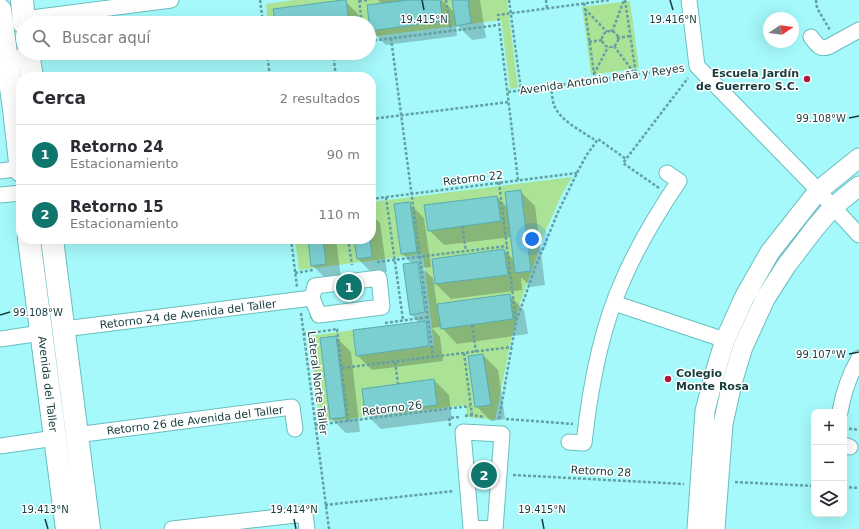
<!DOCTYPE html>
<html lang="es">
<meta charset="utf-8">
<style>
body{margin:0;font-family:"DejaVu Sans",sans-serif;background:#f2f2f3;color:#2b2b33}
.controls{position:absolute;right:12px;bottom:12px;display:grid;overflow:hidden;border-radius:8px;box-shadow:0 4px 16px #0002}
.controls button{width:36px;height:36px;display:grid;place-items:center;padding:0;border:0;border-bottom:1px solid #e1e1e2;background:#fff;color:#2b2b33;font:20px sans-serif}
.compass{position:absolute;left:763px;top:12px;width:36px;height:36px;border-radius:50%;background:#fff;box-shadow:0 4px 16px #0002;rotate:77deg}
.you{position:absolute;left:532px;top:239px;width:14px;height:14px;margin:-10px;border:3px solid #fff;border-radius:50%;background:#1a73e8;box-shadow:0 0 0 6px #1a73e833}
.badge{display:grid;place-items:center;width:26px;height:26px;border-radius:50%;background:#0f766e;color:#fff;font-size:13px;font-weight:700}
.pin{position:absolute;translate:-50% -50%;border:2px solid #fff;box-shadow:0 1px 4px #0006}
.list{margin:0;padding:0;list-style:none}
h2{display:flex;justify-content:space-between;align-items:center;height:52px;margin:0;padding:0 16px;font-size:17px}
h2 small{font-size:13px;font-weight:400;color:#7c7c81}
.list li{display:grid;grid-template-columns:26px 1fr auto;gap:12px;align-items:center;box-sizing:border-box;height:60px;padding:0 16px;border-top:1px solid #e1e1e2}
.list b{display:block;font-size:15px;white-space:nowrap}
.list p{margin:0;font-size:13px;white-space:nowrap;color:#7c7c81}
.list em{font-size:13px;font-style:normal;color:#7c7c81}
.icon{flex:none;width:22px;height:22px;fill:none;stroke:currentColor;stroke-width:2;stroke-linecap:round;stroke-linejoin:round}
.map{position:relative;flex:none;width:859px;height:529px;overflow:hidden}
.search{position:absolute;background:#fff;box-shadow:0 4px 16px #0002;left:16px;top:16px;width:360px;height:44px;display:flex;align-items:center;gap:10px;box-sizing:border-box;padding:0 14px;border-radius:22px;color:#7c7c81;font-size:15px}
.panel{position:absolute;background:#fff;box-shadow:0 4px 16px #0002;left:16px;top:72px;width:360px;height:172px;border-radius:16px}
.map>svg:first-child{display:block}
.green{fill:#abe396}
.shadow{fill:#0003}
.building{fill:#7ccfd1;stroke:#58acae}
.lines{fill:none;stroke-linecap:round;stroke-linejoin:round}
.minor-casing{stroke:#6abec0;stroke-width:17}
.tertiary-casing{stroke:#6abec0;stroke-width:21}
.primary-casing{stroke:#6abec0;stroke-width:24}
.path{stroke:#63a0a2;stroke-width:2.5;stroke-dasharray:3 2;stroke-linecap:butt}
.minor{stroke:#fff;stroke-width:15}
.tertiary{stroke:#fff;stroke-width:19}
.primary{stroke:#fff;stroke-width:22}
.ticks{fill:none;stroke:#173b3c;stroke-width:1.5}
.poi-dot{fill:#af1a38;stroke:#fff;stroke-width:1.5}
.labels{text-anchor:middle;stroke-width:3;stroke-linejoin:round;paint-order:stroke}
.poi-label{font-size:11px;font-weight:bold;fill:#173b3c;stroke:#fff;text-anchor:end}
.street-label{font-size:11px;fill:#173b3c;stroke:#fff}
.ticks-label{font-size:10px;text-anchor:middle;fill:#173b3c;stroke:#fff;stroke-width:3;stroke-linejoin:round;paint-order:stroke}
</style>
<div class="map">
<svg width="859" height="529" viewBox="0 0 859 529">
<rect width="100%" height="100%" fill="#a5f9fb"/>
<path class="green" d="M294 0H507L518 88 510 89 501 20 369 37V23H268L266 4Z
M630 1 639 68 591 75 582 7Z
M572 177 562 194 546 230 519 306 510 345 495 420 467 417 466 405 320 422 309 336 353 330 356 356 434 346 423 254 299 270 295 239H371V202Z"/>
<path class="shadow" d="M378 0H442L455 13 453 0H480L486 38 472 40 456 24 457 36 386 45 371 30 382 4Z
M345 1 360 16 361 23H276Z
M520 191 535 206 545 285 531 287 521 277 522 290 451 299 436 284 504 250 515 261 512 237 444 245 429 230 497 197 508 208Z
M409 203 424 218 431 267 422 268 433 278 439 320 509 295 524 310 528 334 457 344 442 328 441 327 432 328 440 337 443 361 372 370 357 355 419 323 411 314 412 264 402 253Z
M371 214 380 223 387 272 373 274 358 259 355 239H371Z
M309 239H336L341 278 327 280 312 265Z
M309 310 318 320 313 321 310 318Z
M336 337 351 352 360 432 346 433 331 418Z
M483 355 498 370 505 419 491 421 476 406Z
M434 380 449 395 452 420 381 429 366 414Z"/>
<path class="building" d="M343 0H346L349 23H275L273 9Z
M409 0H440L443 21 370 31 367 5Z
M452 0H468L471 23 456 26Z
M521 190 531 271 515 273 505 192Z
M497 196 501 221 428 231 424 205Z
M410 202 417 252 401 254 394 204Z
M308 239H323L326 264 311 266Z
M354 239H370L372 257 357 259Z
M504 249 508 275 435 284 432 259Z
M418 262 425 312 410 315 403 264Z
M510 294 513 319 441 329 437 304Z
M426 321 429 346 356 356 353 330Z
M336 336 346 417 330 419 320 338Z
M483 354 491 405 475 407 468 356Z
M434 379 437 405 365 414 362 389Z"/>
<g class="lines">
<defs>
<path id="minor" d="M689 0 697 66 810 182 859 235
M24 19 171 0
M811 37C816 43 819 50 828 47L859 30
M0 171 21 168
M0 195 21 193
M379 278 382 307 319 315 312 298 315 286Z
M614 303 725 340
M64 329 312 298
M0 339 41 333
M840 412C843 394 850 374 859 358
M76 435 292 407 295 429
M569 442 584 443C590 388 600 330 623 280 638 245 658 212 679 181L667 173
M844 445 850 447
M0 446 55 438
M172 529 305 514 307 529
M493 529 471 528 463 432 502 434 495 529"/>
<path id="tertiary" d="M697 529 705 411 714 376 725 340 745 296 770 252 818 191 859 158
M715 529 723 424 732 383 743 347 765 299 786 266 815 228 833 207 859 186"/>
<path id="primary" d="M22 0 24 23
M0 10 14 109 21 171
M28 53 32 77
M29 239 67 529
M52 239 89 529"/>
</defs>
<use href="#minor" class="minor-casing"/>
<use href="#tertiary" class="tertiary-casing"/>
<use href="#primary" class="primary-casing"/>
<path class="path" d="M260 0 263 23
M359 0 362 23
M446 0 451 31
M509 0 521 90
M546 0 547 8
M625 0 636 74
M816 0 817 8 830 30
M359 1 369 0
M584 3 595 80
M585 9 607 32
M602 39a8 8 0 1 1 16 0a8 8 0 1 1-16 0Z
M612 32 624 0
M391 38 433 357
M617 38 630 36
M369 41 499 25
M589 42 602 40
M614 46 635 74
M267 53 270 77
M333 53 336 77
M594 74 608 47
M551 86C552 92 552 99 554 105 560 121 582 131 596 141
M508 92 683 68
M371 119 509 102
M518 180 498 15 610 0
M499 182 516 321
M659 188 623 163 688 78
M386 197 403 320
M371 199 577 173
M462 226 466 251
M291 239 297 287
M348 239 352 265
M377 262 507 246
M295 273 313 270
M301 313 329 529
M385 323 428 317
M472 325 476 352
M337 329 348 421
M303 334 338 329
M464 353 472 415
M395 362 398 384
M342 368 512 347
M465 416 472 415 484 417
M499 419 516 322 522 305 535 268 558 212 577 173 586 156 598 139 626 159
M506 419 573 424
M315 425 470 406
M450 426 449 418 460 417
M844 428 859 430
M513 475 684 484
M735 482 814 486
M844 487 859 488
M325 505 454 491"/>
<use href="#minor" class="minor"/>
<use href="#tertiary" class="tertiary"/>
<use href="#primary" class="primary"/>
</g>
<path class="ticks" d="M422 0 424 10M670 0 673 10M849 118 859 116M0 315 10 312M849 354 859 352M45 519 48 529M294 519 296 529M542 519 544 529"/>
<g class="poi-dot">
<circle cx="807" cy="79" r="4"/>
<circle cx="668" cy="379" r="4"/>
</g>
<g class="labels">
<g class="poi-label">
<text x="799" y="77">Escuela Jardín<tspan x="799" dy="13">de Guerrero S.C.</tspan></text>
<text x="676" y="377" text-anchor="start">Colegio<tspan x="676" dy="13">Monte Rosa</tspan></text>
</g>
<g class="street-label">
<text transform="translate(602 79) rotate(-8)" y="4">Avenida Antonio Peña y Reyes</text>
<text transform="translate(473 178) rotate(-7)" y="4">Retorno 22</text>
<text transform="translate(188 314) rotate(-7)" y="4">Retorno 24 de Avenida del Taller</text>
<text transform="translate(318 383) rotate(83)" y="4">Lateral Norte Taller</text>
<text transform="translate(48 384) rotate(83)" y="4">Avenida del Taller</text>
<text transform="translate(392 408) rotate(-7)" y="4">Retorno 26</text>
<text transform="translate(195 420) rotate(-7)" y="4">Retorno 26 de Avenida del Taller</text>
<text transform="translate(601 471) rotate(3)" y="4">Retorno 28</text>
</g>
</g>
<g class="ticks-label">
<text x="424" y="23">19.415°N</text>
<text x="673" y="23">19.416°N</text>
<text x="821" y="122">99.108°W</text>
<text x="38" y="316">99.108°W</text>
<text x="821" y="358">99.107°W</text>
<text x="45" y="513">19.413°N</text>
<text x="294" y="513">19.414°N</text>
<text x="542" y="513">19.415°N</text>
</g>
</svg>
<div class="controls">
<button>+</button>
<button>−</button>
<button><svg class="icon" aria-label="layers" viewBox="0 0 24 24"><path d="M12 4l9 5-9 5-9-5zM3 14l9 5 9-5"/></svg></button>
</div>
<svg class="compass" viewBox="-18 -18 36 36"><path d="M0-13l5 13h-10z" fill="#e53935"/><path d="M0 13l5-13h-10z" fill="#7c7c81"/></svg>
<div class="you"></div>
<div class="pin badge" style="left:349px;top:287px">1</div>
<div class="pin badge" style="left:484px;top:475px">2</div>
<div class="search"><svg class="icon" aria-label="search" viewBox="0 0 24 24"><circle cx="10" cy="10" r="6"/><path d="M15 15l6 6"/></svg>Buscar aquí</div>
<section class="panel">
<h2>Cerca<small>2 resultados</small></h2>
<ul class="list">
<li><span class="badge">1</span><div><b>Retorno 24</b><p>Estacionamiento</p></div><em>90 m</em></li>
<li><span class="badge">2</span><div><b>Retorno 15</b><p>Estacionamiento</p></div><em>110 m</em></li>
</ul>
</section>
</div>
